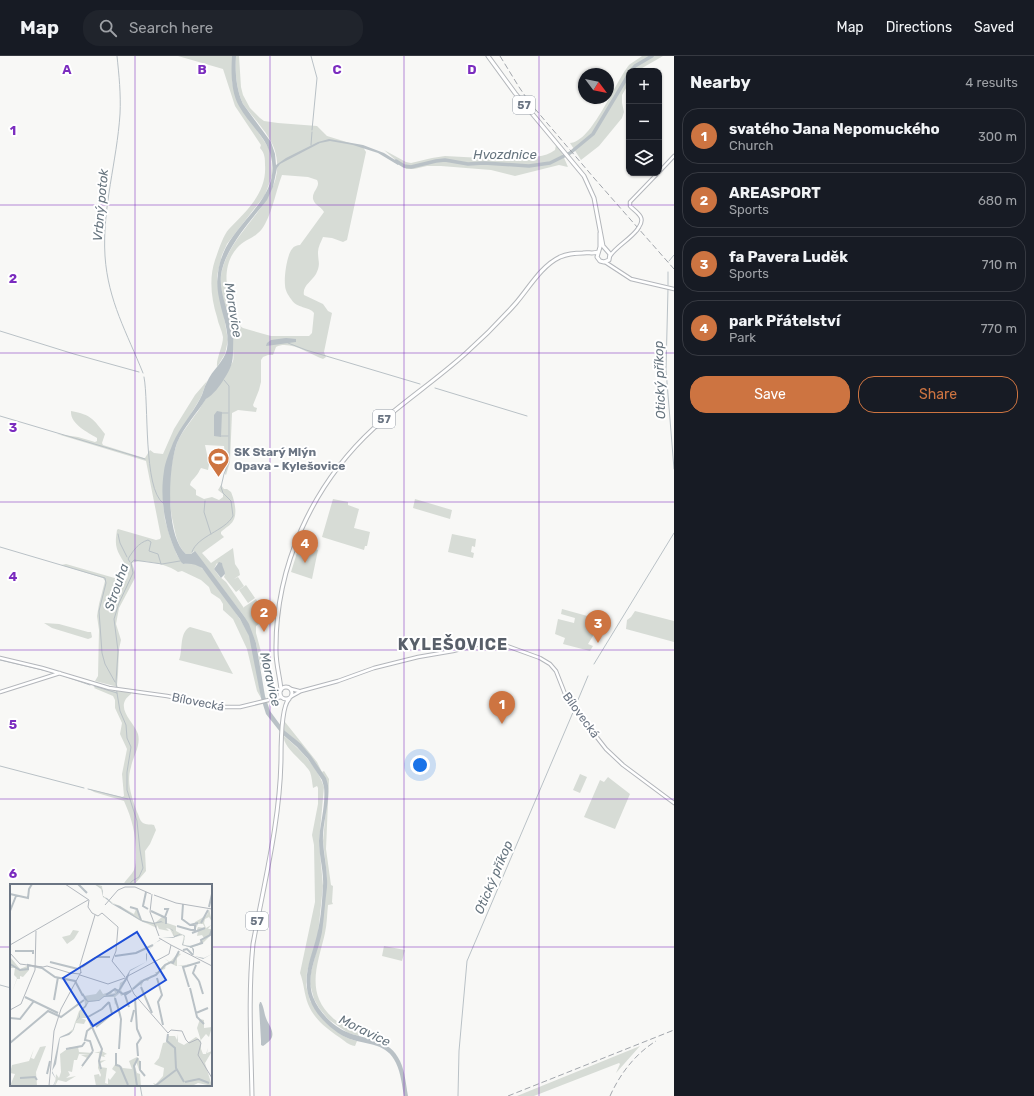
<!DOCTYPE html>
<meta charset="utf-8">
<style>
body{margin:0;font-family:Rubik,sans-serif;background:#20242c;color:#f1f3f6}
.controls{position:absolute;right:12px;top:12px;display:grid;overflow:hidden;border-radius:8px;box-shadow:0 1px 3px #0004}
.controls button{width:36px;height:36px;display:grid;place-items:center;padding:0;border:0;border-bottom:1px solid #363941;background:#171b24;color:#f1f3f6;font:20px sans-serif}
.compass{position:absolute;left:578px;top:12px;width:36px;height:36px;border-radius:50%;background:#171b24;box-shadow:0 1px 3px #0004;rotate:122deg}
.you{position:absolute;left:420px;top:709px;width:14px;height:14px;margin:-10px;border:3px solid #fff;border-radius:50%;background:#1a73e8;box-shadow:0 0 0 6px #1a73e833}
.badge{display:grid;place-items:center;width:26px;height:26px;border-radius:50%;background:#cd7441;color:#fff;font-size:13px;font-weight:700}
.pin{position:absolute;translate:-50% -33px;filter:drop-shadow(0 1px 2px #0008)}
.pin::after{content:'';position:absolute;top:21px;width:14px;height:12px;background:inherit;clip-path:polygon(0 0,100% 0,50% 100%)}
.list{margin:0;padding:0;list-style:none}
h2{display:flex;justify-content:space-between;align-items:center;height:52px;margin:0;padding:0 16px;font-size:17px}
h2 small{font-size:13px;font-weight:400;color:#9ea1a6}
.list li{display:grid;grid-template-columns:26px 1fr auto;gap:12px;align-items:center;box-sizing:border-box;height:56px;margin:0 8px 8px;padding:0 8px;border:1px solid #363941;border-radius:16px}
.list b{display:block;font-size:15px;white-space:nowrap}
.list p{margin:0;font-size:13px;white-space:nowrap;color:#9ea1a6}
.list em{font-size:13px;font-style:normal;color:#9ea1a6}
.actions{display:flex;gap:8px;padding:12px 16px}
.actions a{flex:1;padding:9px 0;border:1px solid #cd7441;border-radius:16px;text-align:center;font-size:14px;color:#cd7441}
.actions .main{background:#cd7441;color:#fff}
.icon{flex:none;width:22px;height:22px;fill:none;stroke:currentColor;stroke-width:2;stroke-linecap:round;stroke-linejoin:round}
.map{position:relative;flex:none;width:674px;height:1040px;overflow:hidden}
header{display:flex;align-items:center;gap:24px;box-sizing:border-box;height:56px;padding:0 20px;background:#171b24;border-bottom:1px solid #363941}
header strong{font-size:19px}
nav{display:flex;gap:22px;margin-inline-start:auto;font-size:14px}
.search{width:280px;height:36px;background:#20242c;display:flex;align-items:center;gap:10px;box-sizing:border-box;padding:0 14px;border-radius:16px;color:#9ea1a6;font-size:15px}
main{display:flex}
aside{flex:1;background:#171b24}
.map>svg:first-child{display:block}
.green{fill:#d7dcd6;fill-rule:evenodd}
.water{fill:#b9c1c6}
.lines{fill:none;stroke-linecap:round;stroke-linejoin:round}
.stream{stroke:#b9c1c6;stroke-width:1}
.river{stroke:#b9c1c6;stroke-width:3.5}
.secondary-casing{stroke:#b3b6bb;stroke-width:4.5}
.primary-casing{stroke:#b4b7bb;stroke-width:5}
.secondary{stroke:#fff;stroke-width:2.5}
.primary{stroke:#fff;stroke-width:3}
.rail{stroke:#a2a6ac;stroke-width:1;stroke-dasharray:6 3;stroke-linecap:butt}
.secondary-bridge-casing{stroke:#b3b6bb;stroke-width:4.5;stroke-linecap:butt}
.secondary-bridge{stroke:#fff;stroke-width:2.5}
.grid{fill:none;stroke:#7b2cbf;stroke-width:1;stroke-opacity:0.55}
.labels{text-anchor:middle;stroke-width:4;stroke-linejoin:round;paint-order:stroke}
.shield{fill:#fff;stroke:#979ea8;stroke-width:1}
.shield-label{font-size:11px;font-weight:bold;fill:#6b7583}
.poi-label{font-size:12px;font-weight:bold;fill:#6b7583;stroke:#fff;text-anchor:start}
.street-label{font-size:12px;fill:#6b7583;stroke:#fff}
.water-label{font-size:13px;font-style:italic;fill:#67757f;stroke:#fff}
.district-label{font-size:16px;font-weight:bold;letter-spacing:1px;fill:#585f69;stroke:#fff}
.inset-river{fill:none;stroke:#b9c1c6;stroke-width:2}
.inset-road{fill:none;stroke:#b3b8be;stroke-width:1}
.view{fill:#1d4ed8;fill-opacity:0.15;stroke:#1d4ed8;stroke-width:2}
.inset-edge{fill:none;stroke:#6b7583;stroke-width:2}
.grid-label{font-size:13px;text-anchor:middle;font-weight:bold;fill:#7b2cbf;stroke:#fff;stroke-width:4;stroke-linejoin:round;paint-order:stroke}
</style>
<header>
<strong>Map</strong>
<div class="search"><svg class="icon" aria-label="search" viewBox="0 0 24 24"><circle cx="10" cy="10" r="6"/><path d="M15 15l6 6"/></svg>Search here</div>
<nav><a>Map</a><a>Directions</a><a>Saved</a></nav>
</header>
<main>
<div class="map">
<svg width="674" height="1040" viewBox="0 0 674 1040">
<rect width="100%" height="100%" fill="#f8f8f6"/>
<path class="green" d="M178 0H232V26L237 44 270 94 271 99 272 120 265 139 227 188 222 199 217 220 228 284 225 298 217 311C216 302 223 291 223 281 222 274 218 268 217 261 211 242 209 222 215 204 218 196 223 179 229 173 247 154 267 137 265 109 265 103 265 97 260 92L261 89 235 50 223 13Z
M236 0H239L241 31 243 39 250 52 260 62 264 65 278 67 317 70 327 80 363 91 366 96 347 184 343 186 332 182 323 181C321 186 318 191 318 196 318 206 321 208 316 218 312 225 302 230 304 239L323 248 328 255 332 257 324 296 326 301 323 303C309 298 290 284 276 291L273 299H268L263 301 261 304V326L259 334 253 349 254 351 257 352 256 356 238 354 232 357 230 406 226 419 225 418C226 413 224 410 224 405 224 400 225 396 224 390L205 389 208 403 210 404 208 414 201 412C199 415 198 418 196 420 193 424 191 424 190 429L196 434V439L204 443 212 441 219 444 223 441V438L218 434 221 429 224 433H227L231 436C234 443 238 457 233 465 231 469 225 472 221 476V478L224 481 202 497 211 507 233 492 235 508 239 514 240 519 234 523 238 521 244 530 236 536 224 521 225 518 217 507 214 513 219 520 226 526 244 552V551L256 543 262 553 259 555 265 564 256 570V577L264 607 261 614 256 587 244 560 194 495 191 498H186C176 489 175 474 172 462 168 438 169 411 177 387 181 377 189 368 195 359 199 355 201 349 205 344 207 341 211 339 214 336 218 330 230 312 233 305 234 302 233 297 233 293 232 286 233 278 232 272 228 255 218 236 221 219 229 171 292 143 274 92 268 76 253 62 243 48 236 33 235 16 236 0ZM282 119 308 121 317 124C321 131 312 135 313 143 315 150 321 150 324 156L300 189C297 189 294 190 292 193 287 199 284 220 285 229 285 234 288 239 291 243 297 253 309 250 314 257L312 277 309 280H271L243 272C238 269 236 262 234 257 226 237 221 210 237 192 247 181 257 183 265 168 273 153 276 135 282 119Z
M642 0H663L637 15H629V27L622 39V47L624 56 622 62 599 90 581 104 570 87C592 86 615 26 629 9 633 6 638 3 642 0Z
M556 89 562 97 568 111 559 109 515 120 491 114 441 110H427L414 113H406L384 94 406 106 411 107 432 102 445 100 519 104C530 100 545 102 555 94Z
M207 325 201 341 174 386 163 426V448L165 464 171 484 177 499 183 508C188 507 193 507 198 509 208 515 246 569 250 581 256 601 258 622 261 642L257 635 247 593 233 563 223 554V548L220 543 211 537 209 531 201 524 182 515 178 516C169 509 142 502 132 507L135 516V522L119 552 116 568 121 584 119 593 118 618 117 629 118 631 95 625 98 620 99 574 97 560 99 548 105 525 103 522 61 509 66 508 125 525C134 516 120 503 117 493 115 487 116 481 117 474L118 473 156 484 160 483 161 481 146 405 57 378 78 381 95 386 97 385V382C87 376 70 368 71 355 92 359 93 363 105 378L102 387 103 389 144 402H145L150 394 154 397 163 398 174 373 195 339Z
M333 443 348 446V449L359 453 354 472 370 476 367 490H365L364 494 322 481Z
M415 443 452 454 450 463 413 452Z
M452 478 476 483 475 491 472 490 471 496 474 497 473 502 448 496Z
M300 487 318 494 312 523 291 516Z
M246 529 255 542 248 547 239 534Z
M562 553 591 561 590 565 599 570 588 588 593 590 590 595 563 588 565 582 555 578 558 563 574 567 575 562 561 558Z
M635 555 674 565V586L626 573 627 564 631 561Z
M44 567 59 568 88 576H91L92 581 91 582 88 583 52 572Z
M190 571 211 577 233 618 179 604C183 595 179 576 190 571Z
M96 630 113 635 131 636V638C113 651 134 666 138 678 141 690 133 700 131 711 126 727 132 741 137 756 139 759 139 764 143 767 146 769 151 768 154 769L156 774 150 788 145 795 146 815 134 829H123C126 823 131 820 134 814 136 809 136 804 136 799 136 778 132 763 124 745L94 736 89 733 122 741 124 740 122 718 127 693 120 678 122 667 115 652V644L113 640 94 632Z
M285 666 317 706 322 716 324 715 329 723 326 793 331 829 333 830 332 846 333 848 328 849C327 858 327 868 325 877 318 908 304 937 334 963 341 969 351 970 358 975L359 980 348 977 328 963 319 952 314 943 310 928 311 916 321 877 327 820 323 785 328 729 292 681 284 674Z
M284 680C300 693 317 710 324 731L319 786 323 830 318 878 307 916 306 929 310 945C324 962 335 980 357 985L355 990C348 989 345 985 339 981 326 972 314 963 308 948 304 938 304 927 300 917L315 846 314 789 312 779 318 748V732L317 730 313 732C312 727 312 721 310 716 304 705 282 691 284 680Z
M580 718 587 721 580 737 573 734Z
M608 721 630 738 615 773 584 761 600 724 604 726Z
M384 890 405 894 402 905 382 900Z
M640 990 616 1017 620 1008 619 1007 534 1040H517Z"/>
<path class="water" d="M232 0H236C235 16 236 33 243 48L271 86 275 98 276 109 286 102 318 86 329 83 363 89 384 97 400 107 398 109 378 97 353 89 330 85 320 87 280 108 277 112 273 131 267 144C251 164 224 194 221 219 219 238 229 255 232 273 234 280 233 287 233 295 233 307 231 312 224 323 220 330 213 339 206 343 197 357 183 372 177 387 168 412 165 480 186 498H191L195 495 244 560 249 568 256 587 265 640 270 655 284 674 301 688 311 700 326 722 328 729C330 748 322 767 323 786 324 801 328 816 327 831 325 846 324 862 322 876 318 898 305 919 313 941 319 956 333 971 349 977 368 984 390 983 400 1005 405 1015 406 1029 408 1040H404C402 1030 401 1017 396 1007 387 987 368 989 350 983 334 977 316 960 310 944 301 921 312 900 317 879 321 863 322 846 323 830 324 815 319 800 319 785 320 767 326 749 324 731L322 724 308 703 297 691 281 677 266 658 261 642 249 580 240 563 202 512C196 508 190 507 183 508L181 506C166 480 159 445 164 415 165 406 170 395 173 387 180 371 192 358 200 343 203 338 204 331 207 326 212 314 224 306 227 293 230 275 222 259 219 242 216 228 217 212 223 198 234 170 268 148 272 119 276 87 253 75 239 50 231 36 231 16 232 0Z
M286 282 296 283V286L266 290 267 287 271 284Z
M217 355 222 356 221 381 214 380V359Z
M219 506 222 507C222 511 225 514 225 518L221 522 214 513Z
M260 946H261C264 951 264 957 266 962 268 968 274 974 272 981 271 984 266 988 263 990L261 989V985L259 949Z"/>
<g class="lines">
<path class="stream" d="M117 0C119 19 121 38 120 58 117 105 102 152 105 200 108 245 127 277 143 317
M311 0 317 22 312 74
M311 89 312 76
M669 205 674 199
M668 229V216
M668 233 666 314 674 413
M0 275 74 298 139 316
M288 287 306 294 420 328
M144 321C149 346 143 433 163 447
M435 332 527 360
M221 357H228
M0 360 145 403
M221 380H228
M205 445 204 456 211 478
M118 478 120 487 127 501
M0 491 105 522 106 527 99 555 102 597 105 608 115 626
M192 496C197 480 225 475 233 460L231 445 223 437 221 431 224 418 229 406V330L224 324
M130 506 128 503C133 495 138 487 148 484L151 486 149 495 158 498 161 508
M0 604 47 615
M594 608 674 477
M61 619 90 629
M94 630 117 637 120 655 126 669 127 682 131 691 127 716V734L137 765 138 775 140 794 143 812 139 821 132 825 129 829
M117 637 116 626 118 595 114 563 119 547 133 517 131 507 134 504 162 508 180 505
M575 651 588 620
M0 710 84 732
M88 733 128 743
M0 929 11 932
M140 1029 142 1040
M458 1040 459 995 467 905 574 654"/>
<path class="river" d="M631 15 635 10 652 0
M396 105 404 110 411 111 436 105 445 104 468 108 484 107 529 110 550 107 570 97 593 78 629 18"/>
<defs>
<path id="secondary" d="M659 116 674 100
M639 171C646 161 637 157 630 150V146L658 117
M610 200C616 191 629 184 637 174
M605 206 631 223 674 233
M0 602 42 612 109 632 167 640 222 651H240L281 641
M291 633 299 635
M0 636 60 617
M292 640 301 635 338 625 374 612 418 601 453 595 480 588H494L507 590 540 602 550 608 556 615 567 643 606 693 623 709 674 747"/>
<path id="primary" d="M488 0 515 37 584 120 594 142 603 190 610 198 609 204 604 206 600 205 597 201 600 191V177
M280 637a6 6 0 1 1 12 0a6 6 0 1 1-12 0Z
M281 634C280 621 276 609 276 595 275 511 312 429 374 372 403 346 436 324 465 298 483 282 500 265 516 247 529 232 541 210 560 201 567 198 575 197 583 197 588 196 593 198 598 196
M252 1040C251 989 248 939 253 888 264 827 280 766 281 703 281 691 281 651 289 643"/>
</defs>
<use href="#secondary" class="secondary-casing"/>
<use href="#primary" class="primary-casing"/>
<use href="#secondary" class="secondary"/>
<use href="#primary" class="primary"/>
<path class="rail" d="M500 0 519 31 530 47 594 122 674 213
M508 1040 674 974
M610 1040C620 1018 635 998 656 985"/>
<defs>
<path id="secondary-bridge" d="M637 174 639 171"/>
</defs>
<use href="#secondary-bridge" class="secondary-bridge-casing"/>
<use href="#secondary-bridge" class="secondary-bridge"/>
</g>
<path class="grid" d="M135 0V829M270 0V1040M404 0V1040M539 0V1040M0 149H674M0 297H674M0 446H674M0 594H674M0 743H674M0 891H11M211 891H674M135 1029V1040"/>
<defs>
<symbol id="stadium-pin" viewBox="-11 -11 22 30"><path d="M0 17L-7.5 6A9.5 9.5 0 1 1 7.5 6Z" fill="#cd7441" stroke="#fff"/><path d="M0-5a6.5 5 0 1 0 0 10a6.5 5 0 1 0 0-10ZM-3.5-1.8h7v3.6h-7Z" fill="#fff"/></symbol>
</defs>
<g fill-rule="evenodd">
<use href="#stadium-pin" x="206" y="390" width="25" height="34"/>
</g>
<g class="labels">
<g class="shield">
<rect x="513" y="40" width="22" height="18" rx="3"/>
<rect x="373" y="354" width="22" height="18" rx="3"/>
<rect x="246" y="856" width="22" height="18" rx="3"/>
</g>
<g class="shield-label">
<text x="524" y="53">57</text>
<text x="384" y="367">57</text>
<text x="257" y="869">57</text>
</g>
<g class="poi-label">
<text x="234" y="400">SK Starý Mlýn<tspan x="234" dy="14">Opava - Kylešovice</tspan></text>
</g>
<g class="street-label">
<text transform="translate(198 646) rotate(11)" y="4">Bílovecká</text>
<text transform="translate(581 659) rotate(54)" y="4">Bílovecká</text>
</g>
<g class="water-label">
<text x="505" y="103">Hvozdnice</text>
<text transform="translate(100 149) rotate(-85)" y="5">Vrbný potok</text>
<text transform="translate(234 254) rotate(81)" y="5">Moravice</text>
<text transform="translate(659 324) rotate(-92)" y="5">Otický příkop</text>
<text transform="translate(116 531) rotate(-71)" y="5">Strouha</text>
<text transform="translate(271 623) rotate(77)" y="5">Moravice</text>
<text transform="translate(493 821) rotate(-67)" y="5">Otický příkop</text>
<text transform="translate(365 974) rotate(26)" y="5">Moravice</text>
</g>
<g class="district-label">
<text x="453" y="594">KYLEŠOVICE</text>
</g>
</g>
<g transform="translate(10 828)">
<rect width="202" height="202" fill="#f8f8f6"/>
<path d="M84 0 92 2 93 12 103 19 110 22 124 30 126 25 132 36 145 39 152 33 156 34 157 39 166 42V47L175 52 173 60 179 63 172 61 174 51 161 54 164 53 160 45 156 44 159 47 149 45 147 41V44L129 36 93 13 91 5ZM199 25 202 38 199 33 195 35 194 39 196 44 201 41 198 45H202L201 51 193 59 186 62H181L187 61 194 54 192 51 187 52 188 47 186 48 188 43 195 44 193 40H188L185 46H181L185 45V38L197 31ZM63 46 69 47 64 55 57 60 52 53 60 51ZM168 69 171 70 167 74V82L190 79 172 82H166L160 79 156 81 155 85 152 86 155 82 146 91 141 92 138 97 134 96 131 103 130 100 127 102 122 107 115 111 116 115 115 110 111 112 110 109 105 113 107 121 106 119 105 121 104 113H94L88 117 79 118 74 125 77 134H71L76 136 74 140 66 139 63 147 59 151H56L63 145 69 127 75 122 74 112 86 110 90 105 93 110 103 107 101 110 105 109 104 106 109 105 110 99 117 95 111 106 113 110 118 108 131 96 139 95 140 92 146 90 145 88H148L155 80 159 78 154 74 160 78ZM1 74 10 85 17 82 19 86 13 93 10 92V95H7L2 108 7 94 4 91 5 84H0ZM190 135 194 136V144L202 143 199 153 196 150 191 156V165L193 170H196L198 164 197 169 202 167V174L201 169 195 179 202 202 188 199 182 202H145L143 199 146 200 153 192 154 184 144 180 149 174 153 159 157 158V152H165L167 156 168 150V158L174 161 186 153 191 157 187 144ZM36 162 26 188 27 202H0L5 190 0 189 2 181 19 177 24 165 21 174 24 175 30 163ZM60 163H68L69 168 83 169 70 186 77 174 71 171H80L69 170 67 176H64L62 188 58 187 60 191 56 194 66 192 56 198 48 196 45 202 46 190 49 194 51 188 50 170ZM92 167 97 170 94 171 95 173 90 172 89 177 96 176 89 180 90 183 97 184 95 199 98 200V194L100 196 106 188 102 185 106 179 113 184 122 185 119 177 127 173 130 177 129 186 126 177 124 180 127 189 130 190 131 202H86L84 191 89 190 90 193 91 191 88 184 89 169H84Z" fill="#d7dcd6"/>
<path d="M85 0 90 3 92 5 93 7V13L97 14 103 20 110 22 131 36 143 39 151 37 154 39 159 44 163 46 164 52 170 50 174 51 175 53 173 61 181 62 184 65V72L194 74 202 70 193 75 184 72 182 64 172 61 175 53 172 50 163 54H152L149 57 145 59 137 69V75L136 78 120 87 118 94 108 109 103 112 94 113 89 117H87L78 118 76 123 70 127V133L65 138 64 145 63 147 59 151 50 154 46 180 42 187 46 195 45 198 44 202H43L46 195 42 189V187L49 155 50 153 52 152 63 147 65 138 69 133 70 127 78 118 74 115 73 112V109L78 117 89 116 94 112 106 110 120 86 136 78V70L144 60 152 54 164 53 163 47 159 44 153 38 143 40 133 38 102 20 93 12 92 5Z" fill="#b9c1c6"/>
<path class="inset-river" d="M68 0 77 9M136 8 133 22 138 25M0 10 18 14 19 5 22 0M173 20 172 35 180 41 188 39M120 23 127 25 131 36M199 23 202 10M154 25H158L155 33M0 27 6 12M141 27 156 34V40M191 39 198 26M167 42 181 46H185V40M182 49 195 44M180 63 192 59 191 56 200 51 202 45M173 66 177 65 183 71M5 67H23V70M105 72 126 69 143 61M86 73H100M40 78 68 85M0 80 10 86 18 85V81L32 84 45 93 65 97 73 112M186 81 183 89 189 97M177 82 173 83 179 103M177 82 190 78M72 83 85 74M147 94 152 111 148 118 153 141M189 97 193 110M131 103 142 129M180 104 187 133 194 140M123 105 134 96 146 91 155 81 161 78 163 79 169 67M96 111 105 105 113 110 121 107M15 113 48 129M105 114 109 127M125 114 127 145 131 154 127 160 128 172M44 116 48 93M119 123 115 111 121 107M186 129 198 124M78 133 92 125 99 118M0 134 10 135 24 117M78 134 92 165 89 177 91 185M121 138 124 126M82 143 77 147 75 156 80 157 83 167M86 143 102 130 99 118M158 150 157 157 165 164 166 184 174 198M0 159 38 127 51 133 74 116M56 165 72 162 75 158M109 165 111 135 109 127M106 169V181L110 182M130 177V186L135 192M72 182 83 167M110 182 118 201M37 190 40 177M10 194 25 193 27 196M175 198 189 195 199 199M127 202 124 182 128 174M145 202 166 186"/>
<path class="inset-road" d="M55 0 79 16 78 23 82 29 88 32 92 29M142 10 140 28 149 52M144 11 166 19 202 25M95 21 108 6 115 3H125L141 10M92 29 108 43 106 67 102 77 115 93M0 61 78 16M161 61 202 82M0 69 10 80 33 83 37 82 60 89 70 90M71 89 70 81 85 31M70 91 98 100 115 94M116 93 124 110 158 149 161 146 172 147 176 156 179 159 188 155 191 159 188 171 202 194M116 93 159 70 161 61 149 54M0 126 11 120 25 86 26 47M39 202 44 147 51 125 71 88"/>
<path class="view" d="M127 48 156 96 83 142 53 94Z"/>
<rect width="202" height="202" class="inset-edge"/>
</g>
<g class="grid-label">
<text x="67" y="18">A</text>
<text x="202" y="18">B</text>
<text x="337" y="18">C</text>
<text x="472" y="18">D</text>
<text x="13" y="79">1</text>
<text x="13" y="227">2</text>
<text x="13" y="376">3</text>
<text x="13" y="525">4</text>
<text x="13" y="673">5</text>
<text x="13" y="822">6</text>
</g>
</svg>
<div class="controls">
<button>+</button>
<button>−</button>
<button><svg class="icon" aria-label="layers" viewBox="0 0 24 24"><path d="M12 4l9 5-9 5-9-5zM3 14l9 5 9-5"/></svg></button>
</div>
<svg class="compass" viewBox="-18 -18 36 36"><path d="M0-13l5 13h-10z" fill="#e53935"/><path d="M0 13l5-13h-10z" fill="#9ea1a6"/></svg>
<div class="you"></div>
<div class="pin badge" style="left:502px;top:668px">1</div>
<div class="pin badge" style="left:264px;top:576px">2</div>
<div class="pin badge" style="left:598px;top:587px">3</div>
<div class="pin badge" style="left:305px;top:507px">4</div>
</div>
<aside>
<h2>Nearby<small>4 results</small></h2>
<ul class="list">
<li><span class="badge">1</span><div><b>svatého Jana Nepomuckého</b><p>Church</p></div><em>300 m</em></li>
<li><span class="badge">2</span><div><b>AREASPORT</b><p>Sports</p></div><em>680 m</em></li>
<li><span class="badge">3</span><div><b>fa Pavera Luděk</b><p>Sports</p></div><em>710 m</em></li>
<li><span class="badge">4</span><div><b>park Přátelství</b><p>Park</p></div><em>770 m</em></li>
</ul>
<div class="actions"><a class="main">Save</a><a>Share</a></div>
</aside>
</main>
